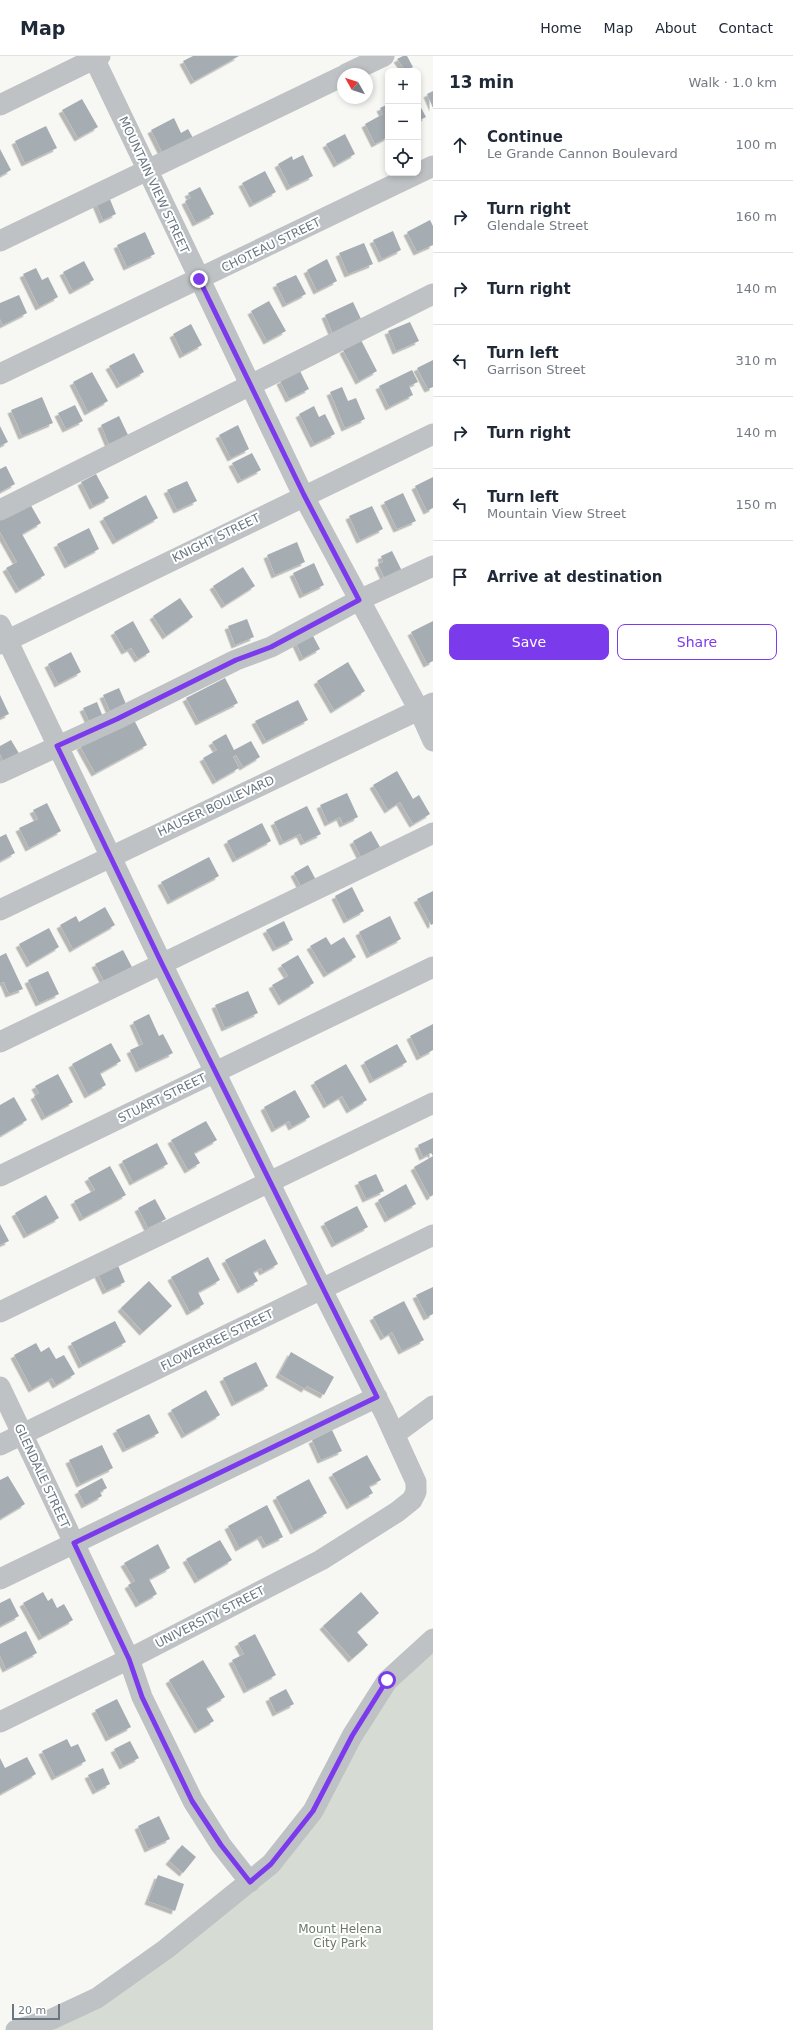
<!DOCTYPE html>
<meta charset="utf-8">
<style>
body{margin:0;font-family:"DejaVu Sans",sans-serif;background:#f2f2f3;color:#1f2937}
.controls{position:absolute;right:12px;top:12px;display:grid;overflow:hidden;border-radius:8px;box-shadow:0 2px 6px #0003}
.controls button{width:36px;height:36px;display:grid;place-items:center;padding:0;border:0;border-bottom:1px solid #e0e1e3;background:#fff;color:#1f2937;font:20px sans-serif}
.compass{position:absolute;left:337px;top:12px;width:36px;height:36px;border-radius:50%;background:#fff;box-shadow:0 2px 6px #0003;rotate:309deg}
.scale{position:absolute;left:12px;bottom:10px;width:48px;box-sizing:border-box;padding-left:4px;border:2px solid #697782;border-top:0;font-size:11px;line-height:14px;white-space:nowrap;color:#697782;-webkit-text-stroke:3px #fff;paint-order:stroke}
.stop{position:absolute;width:12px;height:12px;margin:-9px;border:3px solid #7c3aed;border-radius:50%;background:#fff}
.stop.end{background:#7c3aed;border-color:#fff;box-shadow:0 1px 4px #0008}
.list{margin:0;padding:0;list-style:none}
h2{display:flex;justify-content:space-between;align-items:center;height:52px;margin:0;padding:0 16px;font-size:17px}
h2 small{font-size:13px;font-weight:400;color:#747a83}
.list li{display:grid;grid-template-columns:26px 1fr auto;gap:12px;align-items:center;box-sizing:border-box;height:72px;padding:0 16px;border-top:1px solid #e0e1e3}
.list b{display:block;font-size:15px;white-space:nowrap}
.list p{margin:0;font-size:13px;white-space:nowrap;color:#747a83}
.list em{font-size:13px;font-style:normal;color:#747a83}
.actions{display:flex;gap:8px;padding:12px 16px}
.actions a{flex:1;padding:9px 0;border:1px solid #7c3aed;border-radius:8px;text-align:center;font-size:14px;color:#7c3aed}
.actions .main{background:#7c3aed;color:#fff}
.icon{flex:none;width:22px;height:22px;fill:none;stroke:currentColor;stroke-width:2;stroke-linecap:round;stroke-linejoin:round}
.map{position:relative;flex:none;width:433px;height:1974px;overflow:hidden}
header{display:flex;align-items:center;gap:24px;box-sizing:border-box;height:56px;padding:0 20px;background:#fff;border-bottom:1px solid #e0e1e3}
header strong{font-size:19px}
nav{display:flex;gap:22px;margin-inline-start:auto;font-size:14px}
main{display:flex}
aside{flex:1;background:#fff}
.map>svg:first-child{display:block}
.green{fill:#d6dbd4}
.building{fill:#a6adb2;filter:url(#shadow)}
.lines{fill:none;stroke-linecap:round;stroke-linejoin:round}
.minor{stroke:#bec2c5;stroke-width:21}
.route{stroke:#7c3aed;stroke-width:5}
.labels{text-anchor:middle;stroke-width:4;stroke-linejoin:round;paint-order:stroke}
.street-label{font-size:12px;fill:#697782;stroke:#fff}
.park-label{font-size:12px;fill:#6b7a67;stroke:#fff}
</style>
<header>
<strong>Map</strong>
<nav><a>Home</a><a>Map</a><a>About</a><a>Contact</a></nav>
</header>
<main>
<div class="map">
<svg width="433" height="1974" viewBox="0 0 433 1974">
<defs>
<filter id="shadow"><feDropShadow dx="-3.5" dy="3.5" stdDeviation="0" flood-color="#0004"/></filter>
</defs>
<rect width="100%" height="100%" fill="#f7f7f4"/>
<path class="green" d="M433 1593V1974H41L266 1822 389 1632Z"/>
<path class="building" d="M193 0H239L194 25 183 5Z
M403 0H407L413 11 406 15 397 3Z
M433 35V52L427 38Z
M82 43 98 71 78 82 62 54Z
M418 46 426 61 418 65Z
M388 48V81L375 88 365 68 383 58 380 52Z
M174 62 181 77 188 73 193 82 163 98 151 74Z
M46 70 57 92 25 107 15 85Z
M345 78 355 98 337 108 326 88Z
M0 93 11 114 0 120Z
M303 99 313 120 290 131 278 108 292 100 293 104Z
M265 115 276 136 253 148 242 127Z
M200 131 214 158 196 167 185 145 191 142 188 137Z
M109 141 116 158 103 164 96 147Z
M430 164 433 170V189L417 196 407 176Z
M393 175 401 194 382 203 373 184Z
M145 176 155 198 127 211 117 189Z
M364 187 373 208 348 218 339 197Z
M327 203 337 225 317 235 307 214Z
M84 205 94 224 73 235 63 216Z
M36 212 42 224 48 221 58 241 39 251 23 218Z
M296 219 306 238 286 248 276 228Z
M19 239 27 257 3 269 0 263V247Z
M269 245 286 275 267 285 251 255Z
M353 246 362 265 333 278 325 259Z
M410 266 419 285 396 295 388 275Z
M191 268 202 289 183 299 173 278Z
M361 284 377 315 359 325 343 294Z
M134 297 144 316 120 329 109 310Z
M433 304V331L428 333 417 312Z
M412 314 418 326 409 330 413 339 389 351 379 330Z
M300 315 309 333 289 343 280 325Z
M92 316 108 345 88 356 73 326Z
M342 331 348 345 356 342 365 363 345 372 330 336Z
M42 341 53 367 22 380 11 354Z
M75 349 83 365 66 373 58 357Z
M314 350 319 361 325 358 335 378 314 388 299 358Z
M119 360 128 379 109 388 101 369Z
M238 369 249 393 231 402 219 379Z
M0 370 8 386 0 390Z
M252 397 261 414 241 424 232 407Z
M6 410 15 428 0 436V413Z
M96 418 109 442 93 450 81 426Z
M433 421V452L427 455 415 430Z
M187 425 197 445 177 454 167 434Z
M403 437 416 465 397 473 384 446Z
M146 439 158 462 116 485 103 462Z
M29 446 41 467 22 478 45 519 19 534 6 512 17 506 0 476V463Z
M372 450 383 473 360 484 349 460Z
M89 472 99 493 68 509 57 488Z
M297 486 305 506 275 519 267 499Z
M392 495 402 515 385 523 378 508 383 506 381 500Z
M314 507 324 529 303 539 293 517Z
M243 511 255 530 225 549 213 530Z
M180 542 193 561 166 580 153 560Z
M247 563 254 581 235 589 228 570Z
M133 565 150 596 138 603 131 592 125 595 114 576Z
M433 565V605L427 608 411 576Z
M312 578 320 593 303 602 296 587Z
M71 596 81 616 58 628 48 608Z
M348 606 365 635 334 654 317 625Z
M225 622 238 647 199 666 186 642Z
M119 632 126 648 110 655 103 639Z
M0 639 9 658 0 662Z
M298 644 308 664 266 685 255 665Z
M97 646 103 661 90 667 83 652Z
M133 662 147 689 95 717 80 690Z
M226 678 234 694 251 685 260 701 243 711 236 699 233 701 239 712 216 725 203 702 217 694 212 686Z
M11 684 20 699 4 707 0 698V690Z
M397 715 413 743 419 739 430 758 413 768 400 746 388 754 373 729Z
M347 737 358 761 343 768 340 761 328 767 320 749Z
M47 747 61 775 29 792 19 772 38 763 33 754Z
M307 750 321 778 304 786 300 778 283 786 274 766Z
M262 767 271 785 236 803 227 785Z
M371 775 380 791 361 801 353 785Z
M6 778 15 797 0 805V781Z
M209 801 219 820 171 845 161 826Z
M308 809 317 826 303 834 294 817Z
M352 831 364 855 347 864 335 840Z
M433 835V868L431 869 417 843Z
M105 851 115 869 73 893 60 869 76 860 79 866Z
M390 860 401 883 370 899 359 876Z
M284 865 293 884 276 892 266 874Z
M49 872 59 891 30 908 19 888Z
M326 881 331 889 344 881 356 901 327 918 310 890Z
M123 894 133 913 105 927 95 908Z
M6 897 23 933 9 938 4 926 0 927V900Z
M298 899 314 927 282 946 272 929 288 920 281 909Z
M48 915 59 938 39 947 28 924Z
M248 935 258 957 225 972 215 949Z
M149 958 159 980 163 978 173 997 139 1013 130 994 143 988 133 966Z
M433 968V994L420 1001 410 980Z
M111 987 121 1005 100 1017 106 1029 88 1039 72 1008Z
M397 988 407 1006 373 1024 364 1006Z
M346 1008 367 1044 350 1054 342 1040 327 1049 314 1026Z
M58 1018 73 1046 45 1061 34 1040 39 1037 35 1030Z
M295 1034 310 1061 292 1071 289 1065 275 1073 264 1051Z
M14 1041 27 1064 0 1080V1049Z
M206 1065 217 1084 194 1097 200 1107 188 1114 171 1084Z
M433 1082V1139L430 1141 414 1111 433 1100 431 1097 423 1101 418 1089Z
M157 1087 168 1108 133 1126 122 1105Z
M110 1110 126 1139 83 1162 74 1145 95 1134 88 1122Z
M376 1118 384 1135 366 1143 358 1126Z
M406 1128 416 1148 388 1163 378 1144Z
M46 1139 59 1162 27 1179 15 1157Z
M155 1143 166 1163 148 1172 138 1152Z
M357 1150 368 1171 335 1188 324 1167Z
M0 1168 9 1185 0 1189Z
M265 1183 278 1208 263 1216 261 1212 253 1216 258 1225 241 1234 225 1204Z
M208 1201 220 1224 198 1236 204 1248 190 1256 171 1221Z
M117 1207 125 1226 106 1235 97 1216Z
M149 1225 172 1250 143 1276 121 1252Z
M433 1231V1258L427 1261 416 1239Z
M404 1245 424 1284 402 1295 392 1276 384 1281 373 1261Z
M115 1265 126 1286 82 1309 71 1287Z
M36 1287 41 1296 49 1291 56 1303 64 1299 75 1318 56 1329 52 1322 32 1333 14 1299Z
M291 1296 334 1321 324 1339 307 1330 305 1333 279 1318Z
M256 1306 268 1330 235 1347 223 1322Z
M206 1334 220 1359 185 1379 171 1354Z
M149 1358 159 1377 126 1393 116 1374Z
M332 1374 342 1395 321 1404 312 1384Z
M102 1389 113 1412 80 1428 69 1404Z
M367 1399 381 1424 369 1430 373 1437 350 1450 332 1418Z
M8 1420 25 1448 0 1463V1424Z
M102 1422 107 1432 100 1436 102 1440 85 1449 78 1435Z
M309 1423 327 1457 294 1475 276 1441Z
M267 1449 283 1481 266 1489 261 1480 239 1492 228 1470Z
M220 1484 232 1504 198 1524 186 1503Z
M158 1488 170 1512 149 1523 157 1538 139 1548 128 1529 135 1525 124 1507Z
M43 1536 48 1545 52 1542 57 1552 64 1548 73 1564 42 1581 23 1547Z
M361 1536 379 1557 357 1576 368 1589 352 1603 323 1570Z
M10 1542 19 1560 0 1570V1547Z
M26 1575 37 1597 6 1613 0 1600V1588Z
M255 1578 276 1619 247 1634 232 1604 244 1598 238 1587Z
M203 1604 225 1641 206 1652 214 1665 198 1674 169 1624Z
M286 1633 294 1648 276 1657 269 1642Z
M117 1643 131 1671 109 1682 95 1654Z
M67 1683 71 1691 78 1688 86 1705 55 1721 42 1695Z
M130 1685 139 1702 123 1710 114 1693Z
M27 1701 36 1718 0 1738V1702L5 1712Z
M103 1712 110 1728 96 1735 88 1719Z
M159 1760 170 1783 148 1793 138 1770Z
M182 1789 196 1801 183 1817 169 1805Z
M158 1819 184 1828 175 1855 148 1845Z"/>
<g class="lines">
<path class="minor" d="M93 0 303 439 419 654 433 685
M346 18 384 0
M0 49 100 0
M0 185 343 20
M0 318 433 110
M0 454 433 238
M0 569 162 908 322 1234 385 1358 416 1426V1436L412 1444 397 1456 321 1504 129 1603 0 1666
M0 588 433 378
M0 717 117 663 236 604 271 591 359 544 433 510
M0 854 433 647
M0 986 433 777
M0 1120 433 911
M0 1256 433 1047
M0 1331 129 1603 142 1641 193 1745 221 1789 250 1826
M395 1378 433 1350
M0 1389 433 1179
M0 1523 377 1341
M16 1974 52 1963 97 1942 166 1893 271 1808 313 1755 352 1680 387 1625 433 1583"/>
</g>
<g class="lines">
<path class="route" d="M199 223 304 439 359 544 271 591 236 604 117 663 57 690 162 908 377 1341 74 1487 129 1603 142 1641 192 1745 221 1789 250 1826 271 1808 313 1755 352 1680 387 1624"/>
</g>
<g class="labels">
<g class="street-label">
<text transform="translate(154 129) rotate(65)" y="4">MOUNTAIN VIEW STREET</text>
<text transform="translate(271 189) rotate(-26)" y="4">CHOTEAU STREET</text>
<text transform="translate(216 482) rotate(-26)" y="4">KNIGHT STREET</text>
<text transform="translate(216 750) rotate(-25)" y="4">HAUSER BOULEVARD</text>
<text transform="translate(162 1042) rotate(-26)" y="4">STUART STREET</text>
<text transform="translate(217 1284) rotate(-26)" y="4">FLOWERREE STREET</text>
<text transform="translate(42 1420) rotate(65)" y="4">GLENDALE STREET</text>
<text transform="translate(210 1561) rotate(-27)" y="4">UNIVERSITY STREET</text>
</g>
<g class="park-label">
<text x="340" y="1877">Mount Helena<tspan x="340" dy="14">City Park</tspan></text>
</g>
</g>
</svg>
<div class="controls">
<button>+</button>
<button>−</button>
<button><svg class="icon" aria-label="locate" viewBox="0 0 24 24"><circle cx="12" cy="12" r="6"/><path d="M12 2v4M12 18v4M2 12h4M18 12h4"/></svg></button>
</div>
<svg class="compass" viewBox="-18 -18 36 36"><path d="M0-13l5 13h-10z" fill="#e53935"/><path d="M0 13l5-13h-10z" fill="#747a83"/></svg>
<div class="scale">20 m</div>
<div class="stop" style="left:387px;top:1624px"></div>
<div class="stop end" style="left:199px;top:223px"></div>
</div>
<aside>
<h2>13 min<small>Walk · 1.0 km</small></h2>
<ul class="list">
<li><svg class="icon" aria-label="ahead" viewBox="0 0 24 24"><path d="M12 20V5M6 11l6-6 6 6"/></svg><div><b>Continue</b><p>Le Grande Cannon Boulevard</p></div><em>100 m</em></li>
<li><svg class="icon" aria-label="right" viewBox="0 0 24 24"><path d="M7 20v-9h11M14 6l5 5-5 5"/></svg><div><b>Turn right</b><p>Glendale Street</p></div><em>160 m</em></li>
<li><svg class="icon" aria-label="right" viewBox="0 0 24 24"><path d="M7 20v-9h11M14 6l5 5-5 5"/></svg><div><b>Turn right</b></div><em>140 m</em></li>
<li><svg class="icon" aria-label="left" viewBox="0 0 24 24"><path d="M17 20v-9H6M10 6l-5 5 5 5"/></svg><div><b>Turn left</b><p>Garrison Street</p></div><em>310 m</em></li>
<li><svg class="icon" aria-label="right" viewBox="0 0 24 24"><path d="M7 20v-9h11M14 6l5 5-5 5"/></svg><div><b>Turn right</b></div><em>140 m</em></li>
<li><svg class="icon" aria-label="left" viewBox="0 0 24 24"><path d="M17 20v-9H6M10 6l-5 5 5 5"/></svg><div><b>Turn left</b><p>Mountain View Street</p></div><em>150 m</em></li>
<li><svg class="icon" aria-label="arrive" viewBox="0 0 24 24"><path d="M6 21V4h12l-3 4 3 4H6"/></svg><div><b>Arrive at destination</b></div></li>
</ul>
<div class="actions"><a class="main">Save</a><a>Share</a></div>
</aside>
</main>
